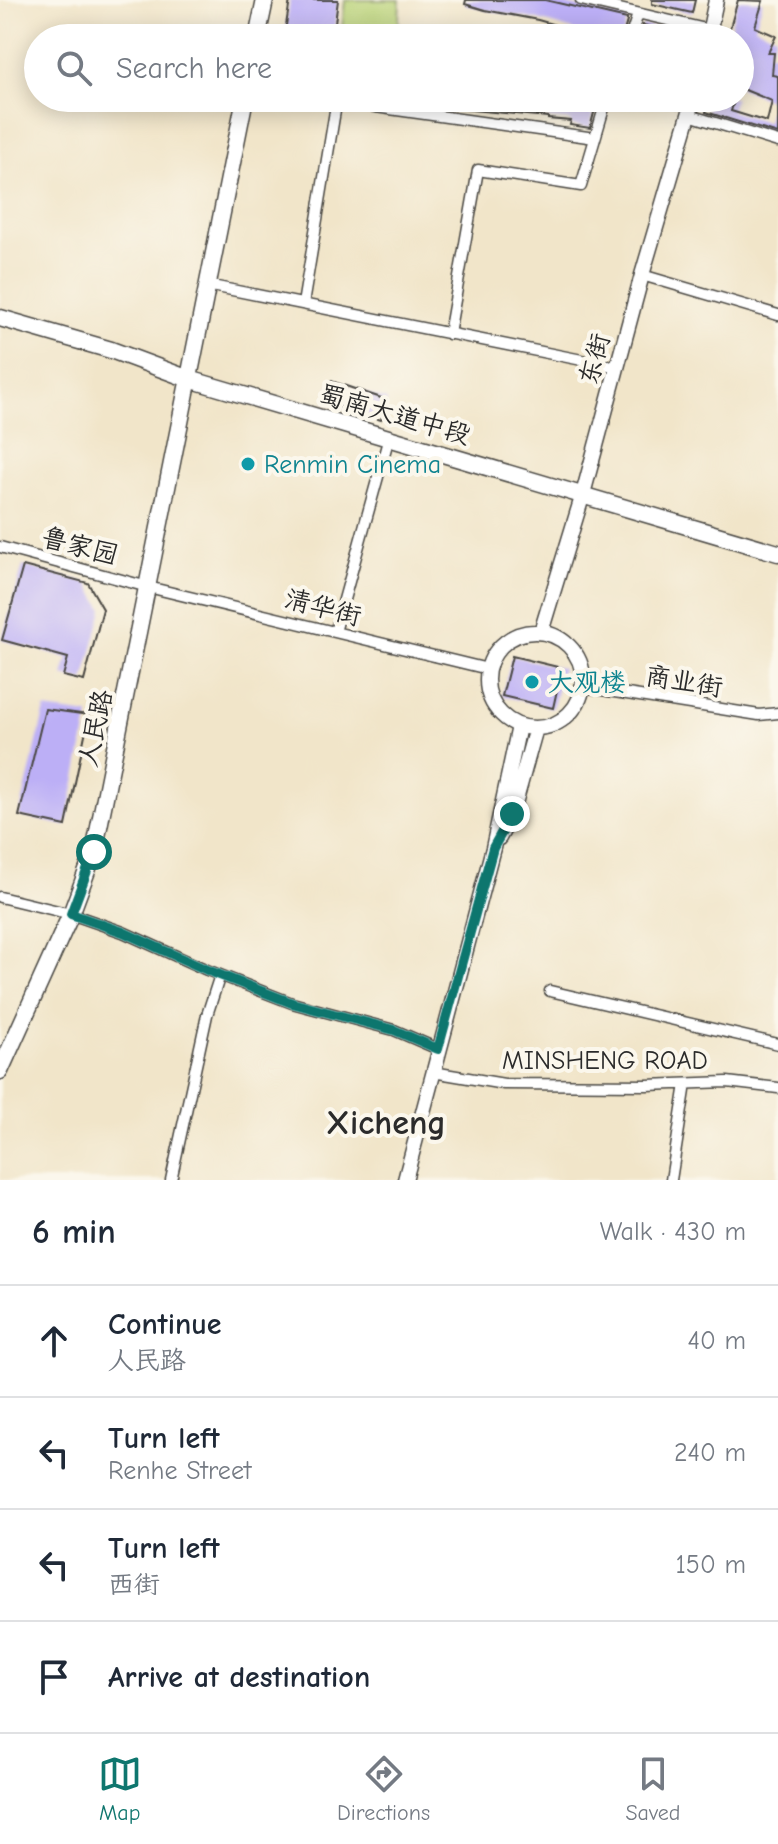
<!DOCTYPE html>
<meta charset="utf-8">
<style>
body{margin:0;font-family:"Comic Neue","LXGW WenKai TC",sans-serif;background:#f6f6f7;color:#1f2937}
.stop{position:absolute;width:24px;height:24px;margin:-18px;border:6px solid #0f766e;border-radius:50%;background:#fff}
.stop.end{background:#0f766e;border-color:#fff;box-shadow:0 2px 8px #0008}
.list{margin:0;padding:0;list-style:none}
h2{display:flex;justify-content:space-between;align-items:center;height:104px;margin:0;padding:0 32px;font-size:34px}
h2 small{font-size:26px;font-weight:400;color:#747a83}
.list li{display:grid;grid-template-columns:52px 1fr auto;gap:24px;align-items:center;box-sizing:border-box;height:112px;padding:0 32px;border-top:2px solid #e0e1e3}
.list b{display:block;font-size:30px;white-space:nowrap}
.list p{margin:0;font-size:26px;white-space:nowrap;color:#747a83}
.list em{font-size:26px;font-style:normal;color:#747a83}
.icon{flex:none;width:44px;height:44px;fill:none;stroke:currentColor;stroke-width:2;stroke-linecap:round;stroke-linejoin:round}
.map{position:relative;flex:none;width:778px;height:1180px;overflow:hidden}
.search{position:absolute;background:#fff;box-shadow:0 4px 20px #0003;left:24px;right:24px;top:24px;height:88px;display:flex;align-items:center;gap:20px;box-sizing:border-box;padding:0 28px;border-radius:44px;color:#747a83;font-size:30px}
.sheet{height:552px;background:#fff}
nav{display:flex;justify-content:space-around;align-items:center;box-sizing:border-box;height:112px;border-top:2px solid #e0e1e3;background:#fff;font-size:22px;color:#747a83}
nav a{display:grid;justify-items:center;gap:4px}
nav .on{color:#0f766e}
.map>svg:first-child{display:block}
.green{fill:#b8d176;stroke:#727e50;stroke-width:2}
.building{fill:#bcaff6}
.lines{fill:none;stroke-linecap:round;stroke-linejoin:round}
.street-casing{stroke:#494743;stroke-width:13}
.secondary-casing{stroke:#494743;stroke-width:17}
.primary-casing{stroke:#494743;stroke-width:19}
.street{stroke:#fff;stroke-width:10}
.secondary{stroke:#fff;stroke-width:14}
.primary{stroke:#fff;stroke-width:16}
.route{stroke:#0f766e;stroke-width:10}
.culture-dot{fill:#0f9aa8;stroke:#fbf7ec;stroke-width:3}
.labels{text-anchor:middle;stroke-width:8;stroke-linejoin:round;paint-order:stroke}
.street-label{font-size:26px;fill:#2b2b2b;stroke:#fbf7ec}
.culture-label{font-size:26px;fill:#0d838f;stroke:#fbf7ec;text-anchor:start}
.district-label{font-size:34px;font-weight:bold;fill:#2b2b2b;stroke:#fbf7ec}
</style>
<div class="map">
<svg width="778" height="1180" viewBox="0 0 778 1180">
<rect width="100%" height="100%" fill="#fbf7ec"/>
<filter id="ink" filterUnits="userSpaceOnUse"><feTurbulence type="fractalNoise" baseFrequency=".0125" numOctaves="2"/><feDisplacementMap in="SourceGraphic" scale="16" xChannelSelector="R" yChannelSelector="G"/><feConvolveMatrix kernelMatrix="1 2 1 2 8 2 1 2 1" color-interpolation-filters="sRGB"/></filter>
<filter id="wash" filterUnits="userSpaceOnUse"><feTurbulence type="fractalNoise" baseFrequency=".006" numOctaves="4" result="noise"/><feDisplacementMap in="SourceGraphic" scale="32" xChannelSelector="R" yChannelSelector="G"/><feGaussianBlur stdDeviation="1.8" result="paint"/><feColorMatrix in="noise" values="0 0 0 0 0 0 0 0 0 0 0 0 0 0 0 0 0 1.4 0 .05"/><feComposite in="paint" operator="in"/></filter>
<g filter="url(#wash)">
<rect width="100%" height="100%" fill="#f1e5c9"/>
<path class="green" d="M345 0H400L398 38H341Z"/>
<g id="blocks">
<path class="building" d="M290 0H338L333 38H284Z
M466 0H545L627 19V21L622 38H601L538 20 485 10 465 4Z
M652 0H695L692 13 652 4Z
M738 0 763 1 755 27 776 36 768 53H774L772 75 778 76V134L706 112 710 98H735L731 111 767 122 772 101 740 88V38H727Z
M643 25 685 34 684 38H652L639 35Z
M429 98H566V101L596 105 590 128 570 125 571 121 548 119V117L428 106Z
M331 381 387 400 381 420 325 402Z
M23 566 88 583 103 609 84 681 63 676 68 658 2 640Z
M512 656 562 668 553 708 502 696Z
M45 709 89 715 66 826 19 816Z"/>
</g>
</g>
<g filter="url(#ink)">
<use href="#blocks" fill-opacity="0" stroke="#494743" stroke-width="2"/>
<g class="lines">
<defs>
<path id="street" d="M581 0 710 30
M630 38 638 14
M657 98 692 106
M689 115 778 142
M642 275 778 315
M207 285 617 367
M303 304 336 105 354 104 595 138
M449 334 478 170 581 186 607 98
M0 547 148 587 488 669
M335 632 389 437
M583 687 759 715 778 713
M0 897 71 914 123 932 207 970 292 1003 394 1030 438 1049
M550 991 778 1044
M433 1072 504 1084 647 1085 727 1082 778 1088
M171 1180 207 1015 220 975
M671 1180 686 1084"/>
<path id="secondary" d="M708 38 716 0
M541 632 583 494 642 275 694 98
M487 680a48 48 0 1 1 96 0a48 48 0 1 1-96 0Z
M499 838 512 814 536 728
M405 1180 493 848 519 726"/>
<path id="primary" d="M257 38 265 0
M0 318 111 350 189 379 778 553
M0 1071 71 914 94 852 245 98"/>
</defs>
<use href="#street" class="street-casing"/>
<use href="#secondary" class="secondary-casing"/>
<use href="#primary" class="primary-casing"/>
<use href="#street" class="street"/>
<use href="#secondary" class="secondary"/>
<use href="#primary" class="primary"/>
</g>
</g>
<g class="lines" filter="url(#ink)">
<path class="route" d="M94 852 71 914 123 932 207 970 292 1003 394 1030 438 1049 493 848 512 814"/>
</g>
<g class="culture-dot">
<circle cx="248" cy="464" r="8"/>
<circle cx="532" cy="682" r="8"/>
</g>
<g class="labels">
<g class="street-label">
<text transform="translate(594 359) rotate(-75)" y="9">东街</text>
<text transform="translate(395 414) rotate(16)" y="9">蜀南大道中段</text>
<text transform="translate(80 546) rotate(15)" y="9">鲁家园</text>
<text transform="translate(323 607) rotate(14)" y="9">清华街</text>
<text transform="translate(684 681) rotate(9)" y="9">商业街</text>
<text transform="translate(95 728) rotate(-78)" y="9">人民路</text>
<text x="605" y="1069">MINSHENG ROAD</text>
</g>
<g class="culture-label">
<text x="264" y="473">Renmin Cinema</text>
<text x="548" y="691">大观楼</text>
</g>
<g class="district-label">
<text x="386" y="1134">Xicheng</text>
</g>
</g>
</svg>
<div class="stop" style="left:94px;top:852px"></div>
<div class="stop end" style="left:512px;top:814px"></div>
<div class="search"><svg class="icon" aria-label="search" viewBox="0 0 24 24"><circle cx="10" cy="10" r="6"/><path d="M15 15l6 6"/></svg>Search here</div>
</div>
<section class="sheet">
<h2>6 min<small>Walk · 430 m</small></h2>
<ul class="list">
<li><svg class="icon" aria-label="ahead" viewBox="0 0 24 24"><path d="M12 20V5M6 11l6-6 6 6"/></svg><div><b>Continue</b><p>人民路</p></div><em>40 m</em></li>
<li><svg class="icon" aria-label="left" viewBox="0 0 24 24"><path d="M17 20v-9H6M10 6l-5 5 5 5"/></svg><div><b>Turn left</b><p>Renhe Street</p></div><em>240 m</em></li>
<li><svg class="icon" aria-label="left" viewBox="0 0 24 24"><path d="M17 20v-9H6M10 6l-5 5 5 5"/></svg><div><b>Turn left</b><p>西街</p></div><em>150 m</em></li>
<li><svg class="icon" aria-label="arrive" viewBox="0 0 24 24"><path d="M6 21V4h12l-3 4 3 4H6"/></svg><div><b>Arrive at destination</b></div></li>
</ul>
</section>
<nav>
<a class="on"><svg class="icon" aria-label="map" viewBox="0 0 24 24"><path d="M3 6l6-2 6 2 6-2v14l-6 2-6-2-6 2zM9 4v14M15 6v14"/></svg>Map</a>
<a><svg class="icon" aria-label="directions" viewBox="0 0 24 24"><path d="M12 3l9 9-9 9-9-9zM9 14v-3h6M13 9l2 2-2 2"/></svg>Directions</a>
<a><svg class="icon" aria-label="saved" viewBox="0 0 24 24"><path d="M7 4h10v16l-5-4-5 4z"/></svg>Saved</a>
</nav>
